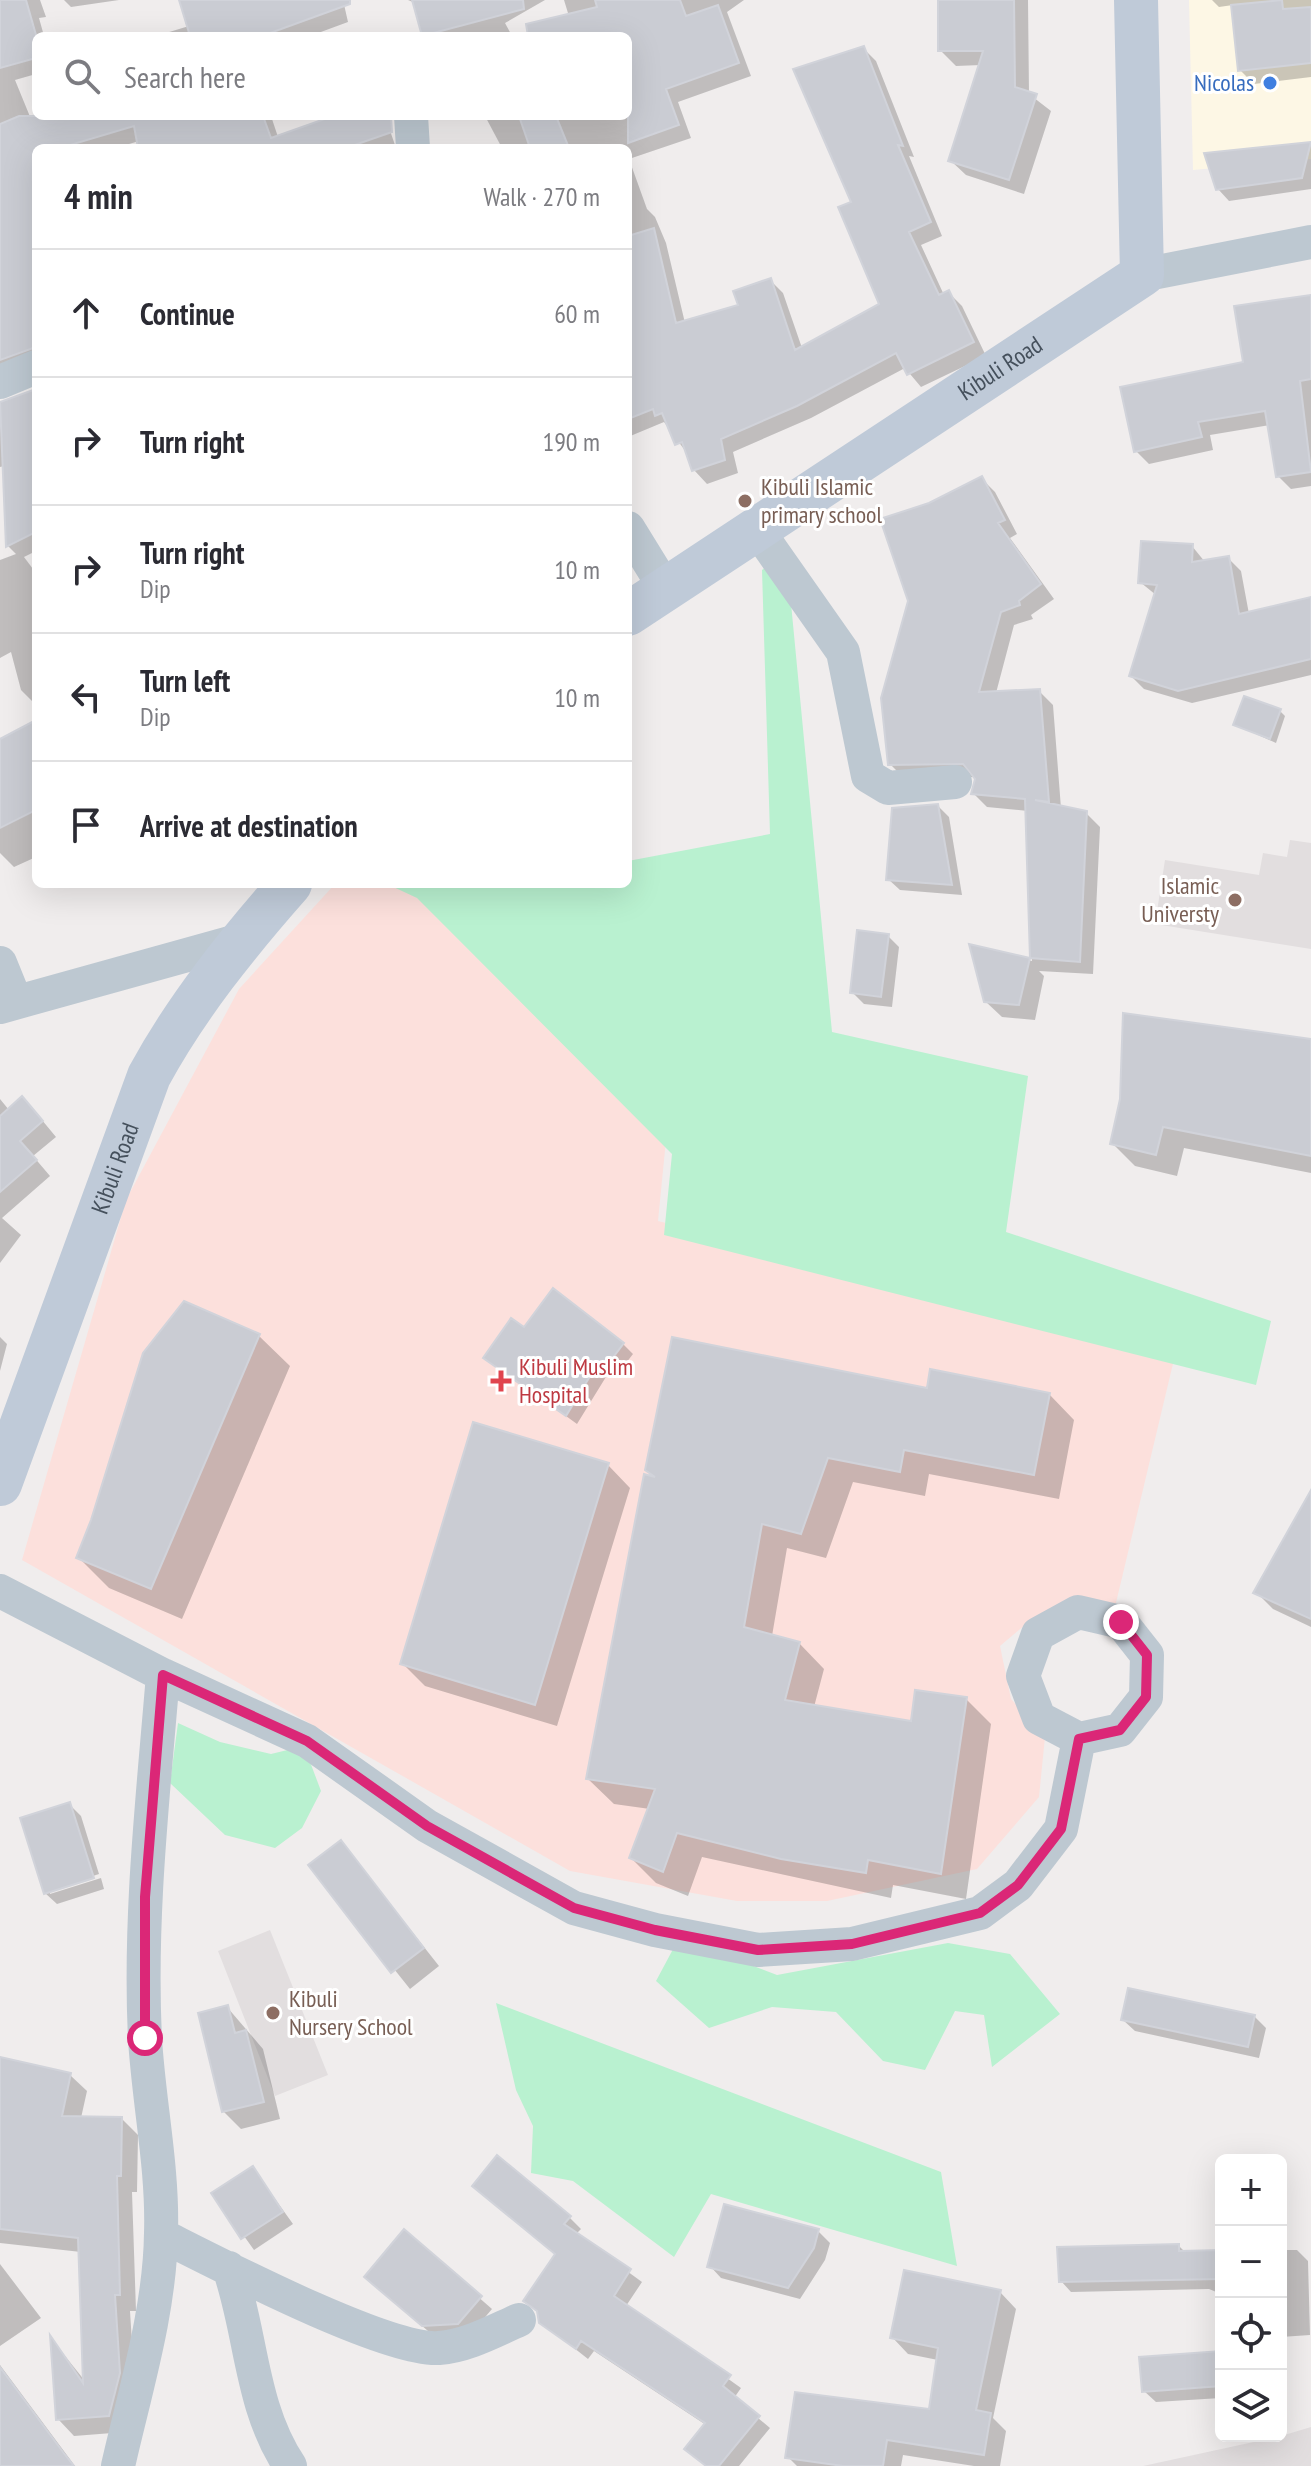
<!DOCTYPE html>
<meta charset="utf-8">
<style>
body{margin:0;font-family:"PT Sans Narrow",sans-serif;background:#f2f2f3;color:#2b2b33}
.controls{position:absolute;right:24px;bottom:24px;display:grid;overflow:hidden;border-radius:12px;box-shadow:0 8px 32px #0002}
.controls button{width:72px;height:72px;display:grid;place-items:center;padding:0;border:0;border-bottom:2px solid #e1e1e2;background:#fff;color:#2b2b33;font:40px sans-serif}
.stop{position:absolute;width:24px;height:24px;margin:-18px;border:6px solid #db2777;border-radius:50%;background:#fff}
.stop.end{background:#db2777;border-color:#fff;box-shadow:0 2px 8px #0008}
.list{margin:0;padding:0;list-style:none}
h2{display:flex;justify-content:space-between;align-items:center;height:104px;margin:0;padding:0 32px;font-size:34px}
h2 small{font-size:26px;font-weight:400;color:#7c7c81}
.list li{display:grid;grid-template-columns:52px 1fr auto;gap:24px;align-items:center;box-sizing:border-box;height:128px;padding:0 32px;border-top:2px solid #e1e1e2}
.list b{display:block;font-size:30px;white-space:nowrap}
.list p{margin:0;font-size:26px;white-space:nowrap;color:#7c7c81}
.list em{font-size:26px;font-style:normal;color:#7c7c81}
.icon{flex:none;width:44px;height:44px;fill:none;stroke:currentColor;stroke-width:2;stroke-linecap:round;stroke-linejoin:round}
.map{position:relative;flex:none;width:1311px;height:2466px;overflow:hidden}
.search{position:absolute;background:#fff;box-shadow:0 8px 32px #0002;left:32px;top:32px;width:600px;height:88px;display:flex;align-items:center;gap:20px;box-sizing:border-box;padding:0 28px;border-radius:12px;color:#7c7c81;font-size:30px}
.panel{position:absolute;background:#fff;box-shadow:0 8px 32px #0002;left:32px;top:144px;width:600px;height:744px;border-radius:12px}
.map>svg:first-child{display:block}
.commercial{fill:#fdf7e5}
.education{fill:#e2dedf}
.medical{fill:#fce0dc;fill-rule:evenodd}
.green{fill:#b9f1d0}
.shadow{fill:#0003}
.building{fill:#caccd3;stroke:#d1d3da;stroke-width:2}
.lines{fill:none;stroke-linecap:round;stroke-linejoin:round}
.street{stroke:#bdc8d1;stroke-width:34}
.secondary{stroke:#bfcad8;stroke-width:44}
.route{stroke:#db2777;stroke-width:10}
.shop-dot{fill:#3f7fe0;stroke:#fff;stroke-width:3}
.education-dot{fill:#8d6e63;stroke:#fff;stroke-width:3}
.health-dot{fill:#e0444e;stroke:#fff;stroke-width:3}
.labels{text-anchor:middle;stroke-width:6;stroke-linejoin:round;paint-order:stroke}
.shop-label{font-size:24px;fill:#366cbe;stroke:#fff;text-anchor:end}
.street-label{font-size:24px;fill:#45505c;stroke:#fff}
.education-label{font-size:24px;fill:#785e54;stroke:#fff;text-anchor:start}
.health-label{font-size:24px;fill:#be3a42;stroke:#fff;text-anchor:start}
</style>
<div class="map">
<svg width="1311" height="2466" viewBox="0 0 1311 2466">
<rect width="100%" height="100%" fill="#f0eded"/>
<path class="commercial" d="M1189 0H1311V159L1193 170Z"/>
<path class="education" d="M1290 840 1311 843V949L1155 924 1165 860 1259 875 1263 853 1287 857Z
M270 1930 328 2075 275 2096 218 1951Z
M1311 2427V2466H1143L1281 2436Z"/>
<path class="medical" d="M335 884H411L666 1140 658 1221 1176 1351 1115 1607 1032 1619 1000 1646 1011 1699 1045 1737 1039 1797 977 1869 827 1901H737L570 1871 22 1560 126 1200 239 989ZM931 1370 1050 1393 1034 1474Z"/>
<path class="green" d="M786 551 832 1032 1028 1076 1006 1232 1271 1321 1256 1385 664 1235 672 1154 417 898 387 884H628V861L770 834 762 570Z
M178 1723 220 1742 271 1754 304 1746 321 1791 302 1828 275 1848 225 1835 170 1783Z
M679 1938 777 1975 948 1943 1010 1954 1060 2014 992 2067 984 2015 955 2011 925 2070 883 2061 836 2012 772 2007 709 2028 656 1981Z
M496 2003 941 2172 957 2266 711 2194 674 2257 573 2181 531 2173 533 2126 516 2090Z"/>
<path class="shadow" d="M0 0H40L46 17 39 18 44 36H36V74L15 80 33 124 58 116H271L278 137 339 116H385L396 148H140L139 141 116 148H36V366L0 381Z
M64 0H119L71 7Z
M275 0H343L348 22 310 36H156Z
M408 0H545L505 23 512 36H424L415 3Z
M564 0H744L727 12 751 76 678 102 691 138 629 159 647 209 655 217 666 243 685 323 741 307 770 280 783 293 802 348 881 305 854 204 863 48 876 61 914 157 909 156 942 236 921 245 944 295 949 293 962 306 986 356 921 387 905 368 811 418 733 452 738 473 707 484 694 470 689 456 664 422 628 437V148H502L485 116H628V36H575Z
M940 0H1028L1029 94 1051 111 1024 194 966 175 950 160 981 65 956 66 940 50Z
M1212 0H1311V77L1254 84 1240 70 1233 5 1219 7Z
M1311 144V189L1229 201 1218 189 1207 155Z
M1311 297V486L1291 489 1278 476 1270 425 1210 435 1213 450 1149 464 1136 451 1245 364Z
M33 392 36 395V551L24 557 36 573 34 703 21 690 11 652 0 658V560L16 554 8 546 4 466 0 467V403Z
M981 478 995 492 1017 534 1010 538 1054 599 1031 615 1033 619 1014 625 996 693 1039 691 1053 705 1061 808 1086 813 1100 827 1093 974 1039 971 1044 976 1035 1020 1002 1017 985 1001 972 947 1032 961 1028 811 987 807 973 793 975 777 904 778 890 764 910 601 930 504Z
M1192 546 1205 562 1228 558 1241 571 1249 614 1311 599V675L1192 703 1144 689 1131 676 1156 595 1140 582Z
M1280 711 1285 716 1276 743 1236 725Z
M36 723V857L14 867 0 853V741Z
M938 806 949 817 962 895 900 890 888 879Z
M888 936 899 947 892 1007 864 1004 852 992Z
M1311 1041V1173L1184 1148 1177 1176 1135 1166 1113 1144Z
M0 1099 9 1110 37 1114 56 1137 33 1156 50 1176 2 1218 21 1235 0 1263Z
M524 1330 623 1344 633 1354 616 1376 609 1372 577 1424 486 1358Z
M259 1336 290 1366 182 1619 109 1588 78 1557Z
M0 1337 7 1344 0 1371Z
M929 1390 1049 1394 1074 1420 1059 1499 929 1474 925 1496 853 1482 826 1558 787 1548 772 1636 799 1643 824 1669 814 1707 912 1723 966 1699 991 1724 966 1899 893 1885 891 1898 702 1857 688 1896 656 1883 631 1858 650 1809 614 1804 588 1779 658 1480 647 1470Z
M608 1465 630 1488 557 1726 425 1686 402 1663Z
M1311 1494V1627L1273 1609 1256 1592Z
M70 1805 81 1816 99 1874 50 1890V1894L101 1878 104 1889 57 1904 45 1893Z
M341 1842 439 1966 410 1989 311 1865Z
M227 2007 263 2049 280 2119 241 2129 223 2111Z
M1254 2016 1266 2028 1259 2058 1135 2031 1123 2020Z
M0 2074 70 2075 87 2091 81 2118 122 2119 138 2135 137 2192H132L136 2311H130L135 2391 125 2432 74 2436 58 2419 53 2341 85 2381 81 2252 0 2243Z
M253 2168 293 2224 254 2250 214 2194Z
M486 2197 569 2217 581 2229 576 2234 642 2282 626 2306 741 2388 734 2398 770 2428 739 2466H706L698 2460 706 2425 594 2351 588 2359 541 2322 539 2314 526 2300 557 2255Z
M818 2231 830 2243 825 2260 800 2299 721 2278 710 2266Z
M404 2232 492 2309 470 2335 435 2337 378 2288Z
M1179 2246 1185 2252H1221V2294L1209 2289 1071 2292 1061 2281Z
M1281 2250H1297L1308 2261 1310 2335 1281 2337Z
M0 2264 41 2318 0 2346Z
M1000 2292 1016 2309 993 2418 1006 2431 1000 2466H974L903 2455 901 2466H797L788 2457 931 2411 938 2360 908 2354 892 2337Z
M1221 2353V2398L1156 2402 1144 2391Z
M0 2365 75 2466H0Z"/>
<path class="building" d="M0 0H26L36 35V58L0 68Z
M179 0H350V4L262 36H190Z
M412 0H523L524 9 422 36Z
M595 0H680L686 16 718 5 739 63 666 89 679 125 628 143V36H528L526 24 597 7Z
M938 0H1014L1015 87 1037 94 1009 180 948 161 983 51H938Z
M1282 0 1283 9 1311 7V63L1238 71 1231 5Z
M864 46 903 146 898 145 931 222 909 232 939 295 949 290 974 342 907 375 896 353 797 406 721 439 725 460 692 471 682 442 675 445 662 413 655 416 653 409 628 419V236L654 228 676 323 738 305 733 291 771 278 795 350 879 304 838 207 851 202 793 69Z
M19 116H263L271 138 333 116H391L392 132 346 148H138L134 126 60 148H36V347L0 360V124Z
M519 116H556L569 148H530Z
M1311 142 1302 178 1216 190 1204 153Z
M1311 295V379L1300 381 1311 472 1276 477 1265 411 1198 422 1202 437 1134 452 1120 387 1243 362 1234 306Z
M36 389V532L6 547 0 402Z
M982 476 1005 520 998 523 1041 584 1019 601 1020 605 1001 612 979 692 1040 689 1049 802 1035 800 1087 811 1080 962 1030 958 1025 799 971 794 975 779 963 764 888 765 881 698 908 601 880 519 929 503Z
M1141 541 1193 544 1192 562 1229 556 1239 614 1311 597V659L1178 691 1129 676 1157 585 1138 583Z
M1244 696 1281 709 1270 739 1233 725Z
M36 720V810L0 828V739Z
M938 804 952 885 886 880 892 808Z
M857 930 889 934 881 997 850 993Z
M969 944 1030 958 1019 1005 984 1002Z
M1123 1013 1311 1039V1156L1163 1127 1156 1155 1110 1144 1120 1099Z
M22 1096 43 1121 20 1141 37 1160 0 1192V1116Z
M553 1288 624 1343 605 1368 598 1363 566 1416 483 1358 511 1318 524 1327Z
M184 1301 260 1334 151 1589 76 1558 91 1520 143 1353Z
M672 1337 927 1388 930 1369 1050 1393 1034 1475 904 1450 900 1472 828 1458 801 1534 762 1524 744 1627 800 1642 785 1700 911 1721 915 1690 967 1697 941 1874 868 1860 866 1873 781 1859 677 1833 663 1872 629 1858 655 1789 586 1779 644 1474 655 1477 645 1470Z
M473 1422 609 1463 535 1705 400 1664Z
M1311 1490V1619L1253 1593Z
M70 1802 94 1878 44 1894 20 1818Z
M341 1840 424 1948 391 1973 308 1865Z
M1128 1988 1255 2015 1248 2047 1121 2020Z
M228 2005 235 2033 246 2030 264 2102 222 2112 198 2013Z
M0 2057 71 2073 62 2116 122 2117 121 2176H117L120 2295H115L120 2373 109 2416 56 2420 50 2335 83 2383 78 2238 0 2229Z
M497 2155 571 2216 564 2224 631 2269 614 2296 731 2375 723 2386 760 2416 719 2466H706L684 2449 705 2423 581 2341 576 2349 539 2323 537 2311 523 2301 555 2254 472 2186Z
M253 2166 283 2212 241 2239 211 2193Z
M724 2204 819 2229 814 2248 788 2288 707 2267Z
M404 2229 482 2296 458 2324 422 2326 364 2277Z
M1179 2244V2251L1221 2250V2279L1059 2282 1057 2247Z
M904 2270 1001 2290 976 2410 991 2413 984 2455 887 2440 883 2466H843L785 2458 795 2392 929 2409 938 2348 890 2338Z
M1221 2351V2386L1142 2392 1139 2357Z
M0 2367 63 2452 74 2466H0Z"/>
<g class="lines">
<path class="street" d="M411 116 413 148
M1142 275 1311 242
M0 382 36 367
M628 528 665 588
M756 528 843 652 868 776 888 788 955 782
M0 963 15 1000
M0 1007 241 940
M0 1591 163 1675 307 1741 427 1826 574 1908 655 1930 758 1950 852 1944 980 1913 1018 1885 1061 1829 1079 1739
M1078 1612 1121 1622 1147 1655 1146 1697 1120 1730 1079 1739 1039 1718 1023 1676 1038 1634Z
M161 2235C215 2262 387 2352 439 2348 467 2346 494 2331 519 2320
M229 2268C252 2334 250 2406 290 2466
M118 2466C135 2391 160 2311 161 2233 163 2168 149 2104 145 2039 139 1918 153 1796 163 1675"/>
<g class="secondary">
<path id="s1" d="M628 614 1142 275 1136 0"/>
<path id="s2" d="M0 1484 149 1076C187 1006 238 943 290 884"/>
</g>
</g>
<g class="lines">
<path class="route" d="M145 2038V1897L163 1675 307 1741 427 1826 574 1908 655 1930 758 1950 852 1944 980 1913 1018 1885 1061 1829 1079 1739 1120 1730 1146 1697 1147 1655 1121 1622"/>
</g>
<circle class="shop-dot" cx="1270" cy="83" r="8"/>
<g class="education-dot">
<circle cx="745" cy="501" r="8"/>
<circle cx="1235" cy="900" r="8"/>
<circle cx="273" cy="2013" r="8"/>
</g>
<path class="health-dot" d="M497 1369h8v8h8v8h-8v8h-8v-8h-8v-8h8z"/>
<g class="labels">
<g class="shop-label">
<text x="1254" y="91">Nicolas</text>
</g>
<g class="street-label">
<text dy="8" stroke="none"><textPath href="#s1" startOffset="446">Kibuli Road</textPath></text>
<text dy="8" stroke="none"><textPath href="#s2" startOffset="336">Kibuli Road</textPath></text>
</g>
<g class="education-label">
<text x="761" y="495">Kibuli Islamic<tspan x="761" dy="28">primary school</tspan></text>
<text x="1219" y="894" text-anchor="end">Islamic<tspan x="1219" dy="28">Universty</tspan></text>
<text x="289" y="2007">Kibuli<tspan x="289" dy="28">Nursery School</tspan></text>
</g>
<g class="health-label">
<text x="519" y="1375">Kibuli Muslim<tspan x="519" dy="28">Hospital</tspan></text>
</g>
</g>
</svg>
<div class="controls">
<button>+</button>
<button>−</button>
<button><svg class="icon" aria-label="locate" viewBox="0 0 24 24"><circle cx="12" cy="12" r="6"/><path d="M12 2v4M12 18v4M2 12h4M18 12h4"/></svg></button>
<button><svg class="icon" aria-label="layers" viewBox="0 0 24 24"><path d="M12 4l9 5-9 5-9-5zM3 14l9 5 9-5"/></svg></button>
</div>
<div class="stop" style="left:145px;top:2038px"></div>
<div class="stop end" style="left:1121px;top:1622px"></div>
<div class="search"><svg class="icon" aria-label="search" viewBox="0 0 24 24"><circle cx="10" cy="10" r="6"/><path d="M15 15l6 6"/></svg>Search here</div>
<section class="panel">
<h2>4 min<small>Walk · 270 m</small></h2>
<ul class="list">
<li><svg class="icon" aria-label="ahead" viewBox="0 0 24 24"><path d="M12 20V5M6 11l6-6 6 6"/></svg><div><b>Continue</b></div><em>60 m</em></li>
<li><svg class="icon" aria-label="right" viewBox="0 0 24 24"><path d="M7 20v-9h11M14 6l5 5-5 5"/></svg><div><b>Turn right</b></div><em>190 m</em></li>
<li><svg class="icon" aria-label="right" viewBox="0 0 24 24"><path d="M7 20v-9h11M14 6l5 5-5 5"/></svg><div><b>Turn right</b><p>Dip</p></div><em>10 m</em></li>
<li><svg class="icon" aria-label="left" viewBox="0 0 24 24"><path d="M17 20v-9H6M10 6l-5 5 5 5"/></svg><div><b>Turn left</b><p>Dip</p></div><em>10 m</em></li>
<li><svg class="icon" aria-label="arrive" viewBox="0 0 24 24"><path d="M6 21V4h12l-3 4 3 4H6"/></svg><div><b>Arrive at destination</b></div></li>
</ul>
</section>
</div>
